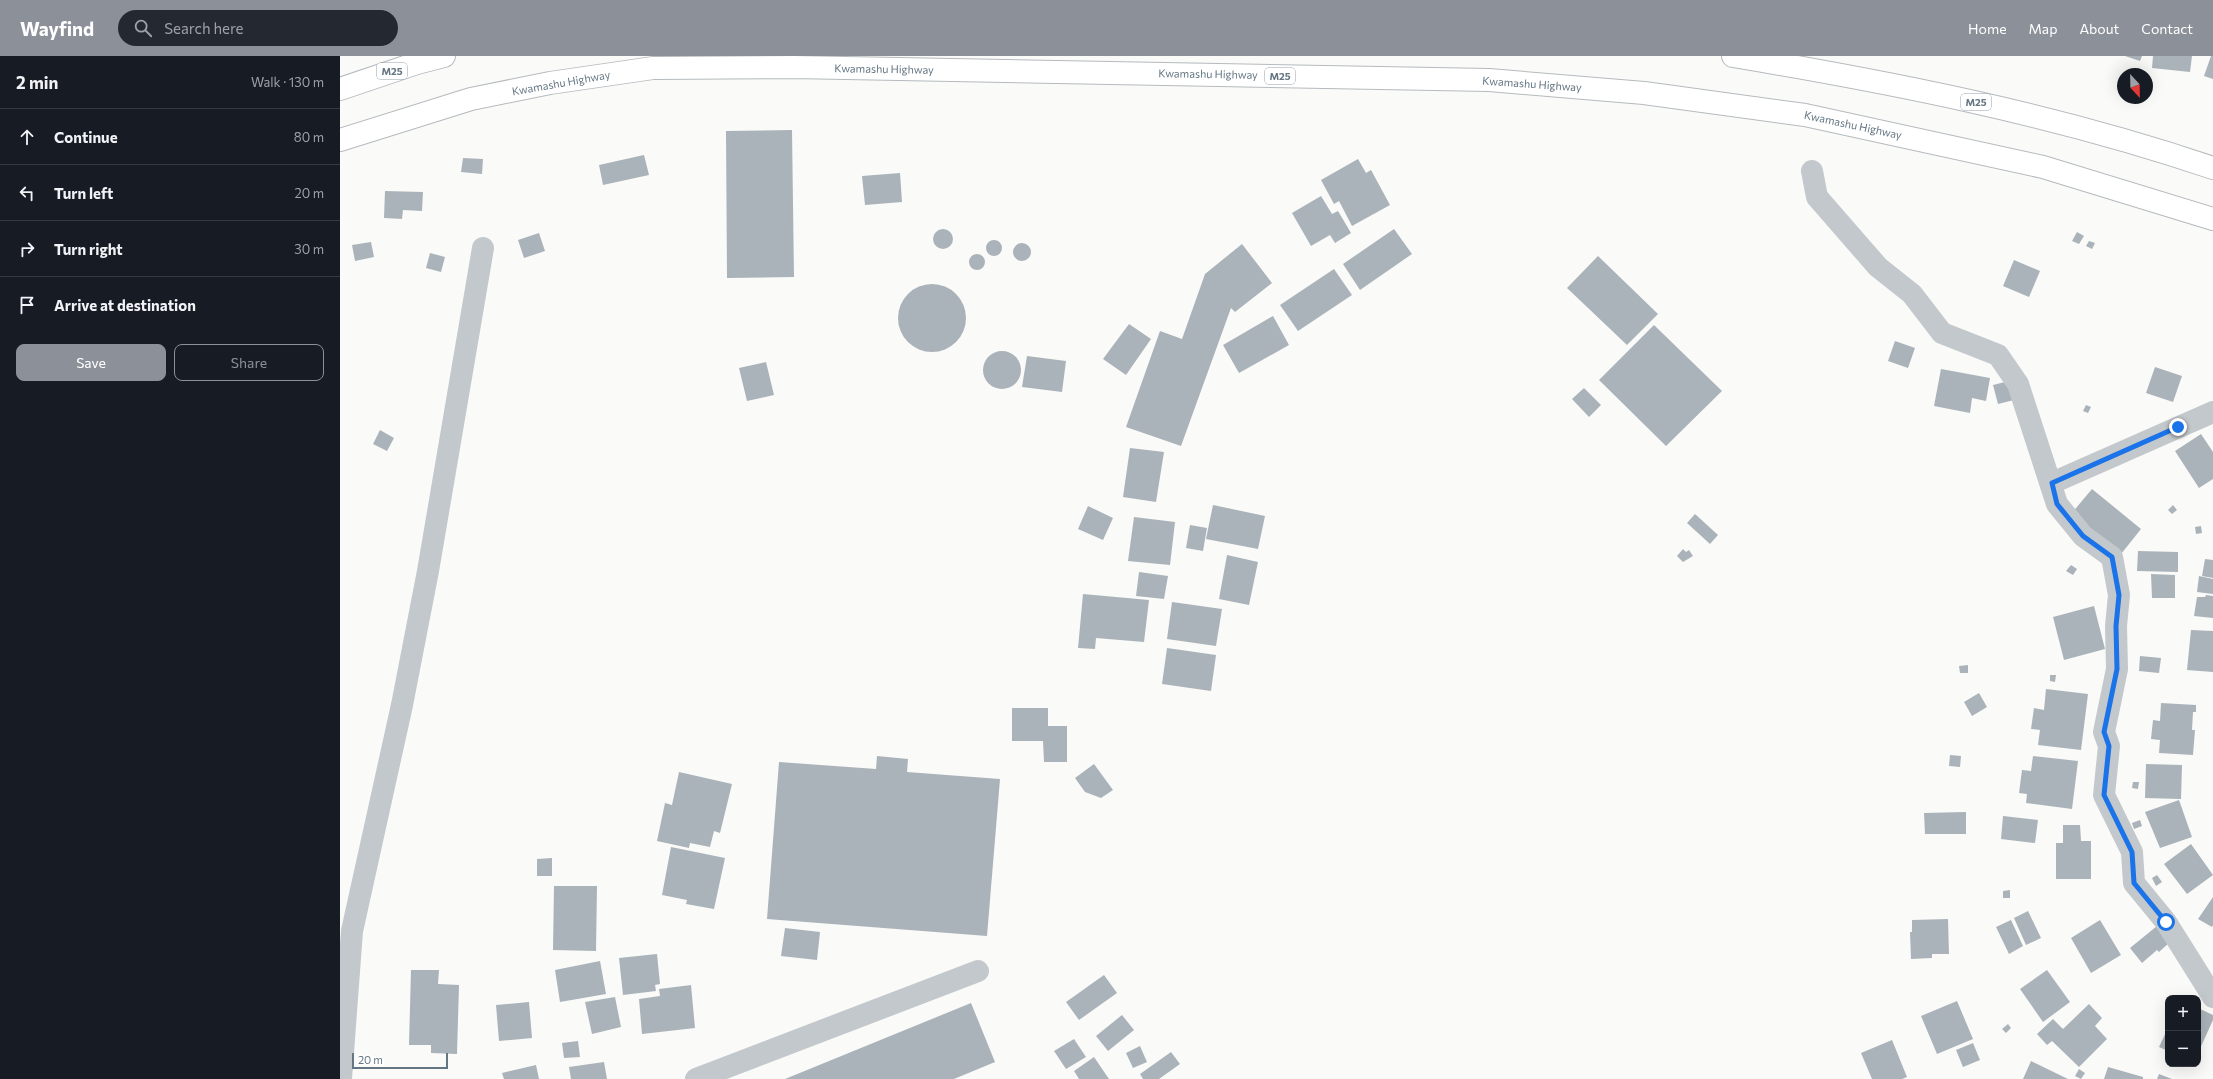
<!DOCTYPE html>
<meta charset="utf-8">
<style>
body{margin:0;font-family:Commissioner,sans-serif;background:#242831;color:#f1f3f6}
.controls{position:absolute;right:12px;bottom:12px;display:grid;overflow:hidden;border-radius:8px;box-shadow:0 4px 16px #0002}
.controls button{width:36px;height:36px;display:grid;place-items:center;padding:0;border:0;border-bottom:1px solid #363941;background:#171b24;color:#f1f3f6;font:20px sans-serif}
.compass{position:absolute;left:1777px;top:12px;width:36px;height:36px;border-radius:50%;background:#171b24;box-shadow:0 4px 16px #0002;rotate:158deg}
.scale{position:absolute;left:12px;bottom:10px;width:96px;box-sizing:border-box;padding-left:4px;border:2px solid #657683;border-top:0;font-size:11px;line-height:14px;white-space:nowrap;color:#657683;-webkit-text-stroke:3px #fff;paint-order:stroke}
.stop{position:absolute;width:12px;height:12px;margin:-9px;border:3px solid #1a73e8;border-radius:50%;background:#fff}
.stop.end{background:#1a73e8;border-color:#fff;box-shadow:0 1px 4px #0008}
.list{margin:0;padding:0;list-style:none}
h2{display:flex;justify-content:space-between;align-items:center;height:52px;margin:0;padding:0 16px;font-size:17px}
h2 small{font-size:13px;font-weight:400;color:#9ea1a6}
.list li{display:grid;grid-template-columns:26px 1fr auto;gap:12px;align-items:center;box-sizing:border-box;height:56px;padding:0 16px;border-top:1px solid #363941}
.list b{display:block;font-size:15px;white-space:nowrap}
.list em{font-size:13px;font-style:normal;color:#9ea1a6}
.actions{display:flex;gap:8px;padding:12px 16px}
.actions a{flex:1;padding:9px 0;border:1px solid #8c9099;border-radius:8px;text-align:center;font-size:14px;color:#8c9099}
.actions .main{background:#8c9099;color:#fff}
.icon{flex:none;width:22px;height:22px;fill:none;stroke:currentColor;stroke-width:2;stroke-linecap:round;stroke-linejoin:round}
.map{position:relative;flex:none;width:1873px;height:1023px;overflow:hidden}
header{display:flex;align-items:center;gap:24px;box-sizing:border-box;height:56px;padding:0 20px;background:#8c9099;color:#fff}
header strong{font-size:19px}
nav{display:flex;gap:22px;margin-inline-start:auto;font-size:14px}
.search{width:280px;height:36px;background:#242831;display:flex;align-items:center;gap:10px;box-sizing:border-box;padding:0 14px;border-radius:22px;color:#9ea1a6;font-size:15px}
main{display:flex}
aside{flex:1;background:#171b24}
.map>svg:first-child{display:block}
.building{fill:#aab3b9}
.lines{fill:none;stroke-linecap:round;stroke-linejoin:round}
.primary-casing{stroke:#b5babe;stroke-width:24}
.minor{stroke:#c3c8cc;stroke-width:22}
.primary{stroke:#fff;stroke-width:22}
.route{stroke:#1a73e8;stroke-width:5}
.labels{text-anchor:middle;stroke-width:4;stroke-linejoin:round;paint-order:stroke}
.shield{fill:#fff;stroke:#939fa8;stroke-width:1}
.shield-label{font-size:10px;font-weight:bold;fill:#657683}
.street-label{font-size:11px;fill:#657683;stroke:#fff}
</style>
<header>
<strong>Wayfind</strong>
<div class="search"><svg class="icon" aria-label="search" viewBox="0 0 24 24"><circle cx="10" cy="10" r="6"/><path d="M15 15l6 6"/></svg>Search here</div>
<nav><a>Home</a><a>Map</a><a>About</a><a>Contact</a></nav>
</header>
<main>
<aside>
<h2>2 min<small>Walk · 130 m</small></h2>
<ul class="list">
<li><svg class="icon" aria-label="ahead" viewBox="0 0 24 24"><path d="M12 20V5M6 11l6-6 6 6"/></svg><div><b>Continue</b></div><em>80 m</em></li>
<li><svg class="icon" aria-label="left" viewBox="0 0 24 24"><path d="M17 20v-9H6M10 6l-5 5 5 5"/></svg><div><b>Turn left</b></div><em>20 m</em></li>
<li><svg class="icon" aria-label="right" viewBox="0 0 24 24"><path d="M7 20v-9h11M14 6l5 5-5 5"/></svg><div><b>Turn right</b></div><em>30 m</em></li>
<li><svg class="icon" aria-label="arrive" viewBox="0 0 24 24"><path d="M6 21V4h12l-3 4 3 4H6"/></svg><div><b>Arrive at destination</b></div></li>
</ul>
<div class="actions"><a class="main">Save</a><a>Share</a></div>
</aside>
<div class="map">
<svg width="1873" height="1023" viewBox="0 0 1873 1023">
<rect width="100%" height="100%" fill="#fafaf8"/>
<path class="building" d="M1785 0H1802L1800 5Z
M1813 0H1852L1850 16 1812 12Z
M1871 0H1873V23L1864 20Z
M452 74 454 221 387 222 386 75Z
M304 99 309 119 263 129 259 109Z
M123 102 143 103 142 118 121 116Z
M1018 103 1026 117 1031 114 1050 149 1012 170 999 145 994 148 981 124Z
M560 117 562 146 525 149 522 120Z
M45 135 83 136 82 155 63 154 62 163 44 162Z
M981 140 992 158 998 155 1011 177 995 187 990 179 971 190 952 157Z
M1054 173 1072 198 1020 234 1003 208Z
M593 183a10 10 0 1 1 20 0a10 10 0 1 1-20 0Z
M1737 176 1744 180 1739 188 1732 185Z
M199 177 205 195 184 202 178 184Z
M646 192a8 8 0 1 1 16 0a8 8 0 1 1-16 0Z
M1749 185 1755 187 1752 193 1746 190Z
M31 186 34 201 15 205 12 189Z
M673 196a9 9 0 1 1 18 0a9 9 0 1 1-18 0Z
M902 188 932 227 895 256 891 252 841 390 786 371 820 275 842 283 865 218Z
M90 197 105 201 101 216 86 212Z
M629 206a8 8 0 1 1 16 0a8 8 0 1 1-16 0Z
M1258 200 1318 258 1287 289 1227 232Z
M1674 204 1700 215 1689 241 1663 230Z
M994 213 1012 239 958 275 940 249Z
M558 262a34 34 0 1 1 68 0a34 34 0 1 1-68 0Z
M933 260 949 289 899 317 883 289Z
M789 268 811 283 786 319 763 303Z
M1314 269 1382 335 1326 390 1259 324Z
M1555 285 1575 292 1568 312 1548 305Z
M643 314a19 19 0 1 1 38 0a19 19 0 1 1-38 0Z
M687 300 726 305 722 336 682 331Z
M426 306 434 339 407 345 399 312Z
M1815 311 1842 320 1833 346 1806 337Z
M1601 313 1650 322 1646 345 1632 342 1630 357 1594 350Z
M1669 325 1674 344 1658 348 1653 329Z
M1244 332 1261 349 1249 361 1232 343Z
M1746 349 1751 351 1748 357 1743 355Z
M40 374 54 382 47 395 33 388Z
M1861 378 1873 396V423L1859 432 1835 395Z
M790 392 824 396 816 446 783 441Z
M1752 433 1801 473 1781 498 1731 458Z
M873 449 925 460 918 493 866 483Z
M1833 449 1837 454 1832 458 1828 454Z
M748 450 773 462 763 484 738 473Z
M1355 458 1378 479 1370 488 1347 467Z
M794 461 835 466 830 509 788 505Z
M850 469 867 472 863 495 846 492Z
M1861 470 1862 477 1856 478 1855 471Z
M1343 493 1346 496 1349 494 1353 500 1343 506 1337 500Z
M1798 495 1838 496V516L1797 515Z
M887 499 918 506 909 549 879 543Z
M1865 503 1873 504V522L1862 520Z
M1731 509 1737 513 1733 519 1726 515Z
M799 516 828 520 824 543 796 540Z
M1811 518 1835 519V542H1812Z
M1859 520 1873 523V538L1857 536Z
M743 538 809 544 804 586 756 582 755 593 738 592Z
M1866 539 1873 540V562L1854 560 1857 541H1865Z
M832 546 882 553 876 590 827 583Z
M1754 550 1765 593 1724 604 1713 561Z
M1851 574 1873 575V616L1847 614Z
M827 592 876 599 871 635 822 628Z
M1800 600 1821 602 1819 617 1799 615Z
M1628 609V617H1620L1619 610Z
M1710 619H1716L1715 626 1710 625Z
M1706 633 1748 638 1741 694 1698 689 1700 674 1691 673 1694 652 1704 654Z
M1639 637 1647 651 1632 660 1624 646Z
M1821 647 1856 649V656H1853L1852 674H1855L1853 699 1819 697 1820 684 1811 683 1813 664 1820 665Z
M672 652H708V670H727V706H704L703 685H672Z
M1610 699 1621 700 1620 711 1609 710Z
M537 700 568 703 567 716 660 723 647 880 427 863 439 706 536 713Z
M1693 700 1738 705 1732 753 1686 747 1687 738 1679 737 1682 714 1691 715Z
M754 708 773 734 761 742 745 736 735 722Z
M1806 708 1842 709 1841 743 1805 742Z
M339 716 392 728 380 777 374 775 370 791 350 787 349 792 317 785 325 747 332 749Z
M1793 726H1799L1798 733 1792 732Z
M1839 744 1852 781 1820 792 1805 756Z
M1626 756V778H1585L1584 757Z
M1663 760 1698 764 1695 787 1661 783Z
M1800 764 1802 770 1794 773 1792 767Z
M1723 769H1740L1741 785H1751V823H1716V787H1723Z
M1851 788 1873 819 1847 838 1824 808Z
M331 791 385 802 374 853 346 848 347 844 322 839Z
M212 802V820H197V803Z
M1817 819 1822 826 1816 830 1812 822Z
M214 830H257L256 895 213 894Z
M1670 834V842H1663V835Z
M1873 841V869L1872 871 1858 863Z
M1688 855 1701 882 1686 889 1674 862Z
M1608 863 1609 898H1592V902L1571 903 1570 876H1572V864Z
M1671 864 1683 890 1669 898 1656 871Z
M1760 864 1781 899 1751 917 1731 882Z
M1817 870 1830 886 1819 896 1817 894 1802 907 1790 892Z
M445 872 480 876 477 904 441 900Z
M317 898 320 928 315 929 316 935 283 939 279 902Z
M260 905 266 938 220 946 215 914Z
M71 914H99L98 928 119 929 117 998 91 997V989H69Z
M1707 914 1730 946 1703 966 1680 933Z
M764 919 777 937 739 964 726 946Z
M351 929 355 972 302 978 299 943 320 940 319 933Z
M275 941 281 971 252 978 245 946Z
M1617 945 1633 983 1597 998 1581 960Z
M189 946 192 982 159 985 156 949Z
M631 947 655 1006 614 1023H445Z
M1749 948 1762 962 1755 970 1767 983 1739 1011 1712 985 1707 989 1697 978 1713 963 1723 973Z
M1858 952 1873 959V964L1858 997Z
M782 959 794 974 768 995 756 980Z
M1668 968 1671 972 1666 977 1662 973Z
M1828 972V995L1819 991Z
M734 983 746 1001 726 1013 714 995Z
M1552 984 1567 1021 1562 1023H1532L1521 997Z
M238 985 240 1001 224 1002 222 987Z
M1633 987 1640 1004 1623 1011 1616 994Z
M800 990 807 1006 793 1012 786 997Z
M831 996 840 1008 819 1023H803L800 1018Z
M754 1001 769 1023H739L734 1015Z
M1691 1005 1728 1023H1683Z
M264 1006 267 1023H231L229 1011Z
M196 1009 199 1023H164L162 1017Z
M1768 1011 1803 1021V1023H1764Z
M1739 1013 1745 1017 1741 1023 1735 1020Z
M1819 1018 1832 1023H1817Z"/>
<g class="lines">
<defs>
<path id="primary" d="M1393 0C1555 27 1717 59 1873 112
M0 33 77 7 104 0
M0 84 131 43 210 27 313 12 453 11 1149 24 1304 37 1465 59 1703 111 1873 163"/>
</defs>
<use href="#primary" class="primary-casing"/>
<path class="minor" d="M1472 115 1477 141 1538 211 1572 238 1602 277 1658 299 1678 328 1717 448 1743 480 1772 501 1779 539 1776 570 1777 613 1764 676 1769 690 1764 739 1792 796 1794 827 1826 866 1873 941
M1712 427 1873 356
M1 1023 12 875 62 649 88 515 143 192
M356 1023 638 915"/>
<use href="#primary" class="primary"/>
</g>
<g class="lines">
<path class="route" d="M1826 866 1794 827 1792 796 1764 739 1769 690 1764 676 1777 613 1776 570 1779 539 1772 501 1743 480 1717 448 1712 427 1838 371"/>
</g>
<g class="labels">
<g class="shield">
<rect x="37" y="7" width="30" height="16" rx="3"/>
<rect x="925" y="12" width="30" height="16" rx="3"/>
<rect x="1621" y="38" width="30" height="16" rx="3"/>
</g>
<g class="shield-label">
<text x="52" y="19">M25</text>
<text x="940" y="24">M25</text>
<text x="1636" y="50">M25</text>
</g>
<g class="street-label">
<text transform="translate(544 13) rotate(1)" y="4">Kwamashu Highway</text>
<text transform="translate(868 18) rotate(1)" y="4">Kwamashu Highway</text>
<text transform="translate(221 27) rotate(-10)" y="4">Kwamashu Highway</text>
<text transform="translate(1192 28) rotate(4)" y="4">Kwamashu Highway</text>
<text transform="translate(1513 69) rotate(12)" y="4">Kwamashu Highway</text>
</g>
</g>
</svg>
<div class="controls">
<button>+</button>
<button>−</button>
</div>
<svg class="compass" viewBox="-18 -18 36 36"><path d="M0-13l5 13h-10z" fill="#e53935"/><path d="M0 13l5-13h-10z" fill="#9ea1a6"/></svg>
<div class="scale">20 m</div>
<div class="stop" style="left:1826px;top:866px"></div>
<div class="stop end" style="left:1838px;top:371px"></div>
</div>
</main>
